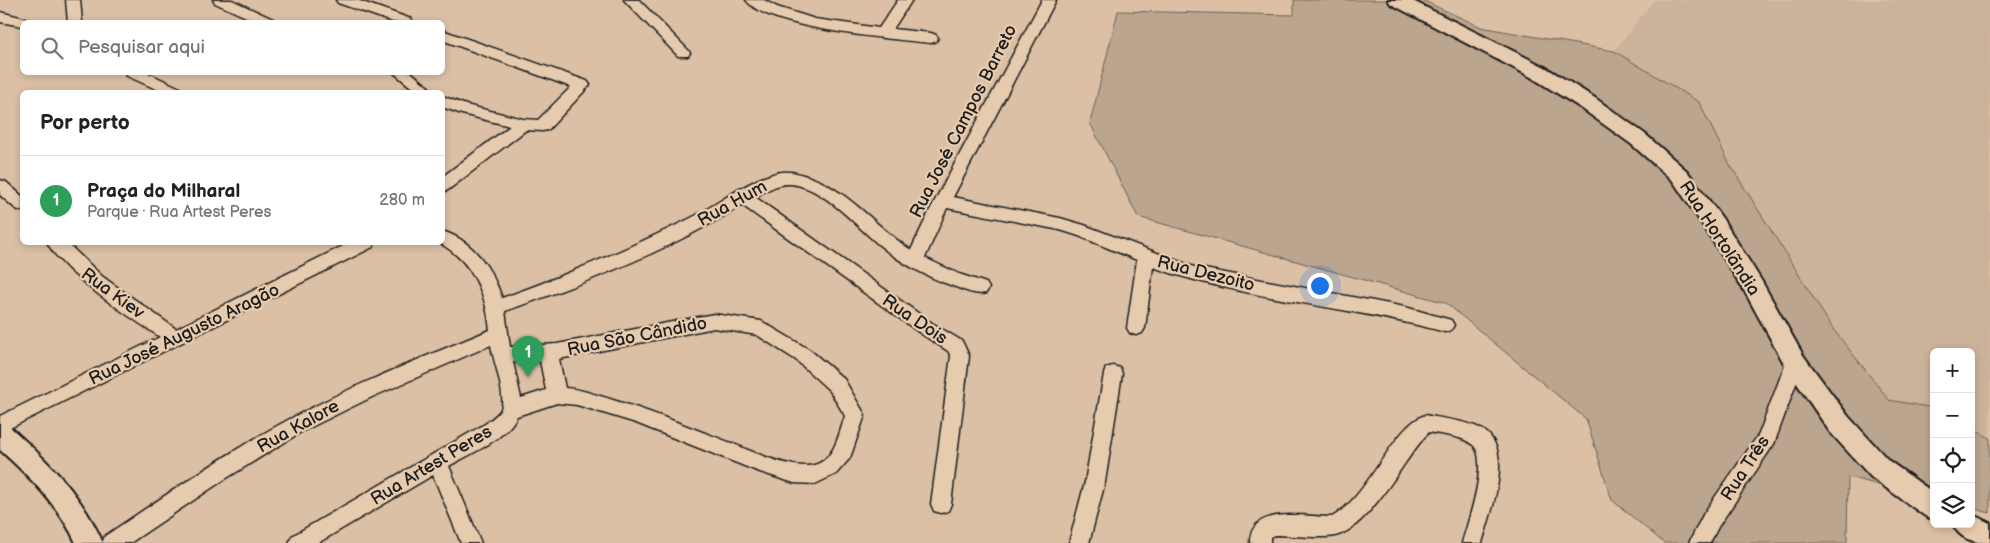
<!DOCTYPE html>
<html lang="pt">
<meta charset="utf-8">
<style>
body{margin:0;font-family:"Balsamiq Sans",sans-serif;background:#f2f2f2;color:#222}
.controls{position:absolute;right:15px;bottom:15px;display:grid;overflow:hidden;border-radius:8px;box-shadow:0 2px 8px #0003}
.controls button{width:45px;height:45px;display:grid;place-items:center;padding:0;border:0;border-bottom:1px solid #e0e0e0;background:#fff;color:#222;font:25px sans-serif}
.you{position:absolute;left:1319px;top:285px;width:18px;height:18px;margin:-12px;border:4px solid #fff;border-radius:50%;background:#1a73e8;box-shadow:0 0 0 8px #1a73e833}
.badge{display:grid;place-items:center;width:32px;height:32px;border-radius:50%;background:#c8321e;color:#fff;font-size:16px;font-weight:700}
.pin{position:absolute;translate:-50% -41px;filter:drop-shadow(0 1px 2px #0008)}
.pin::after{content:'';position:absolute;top:26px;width:18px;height:15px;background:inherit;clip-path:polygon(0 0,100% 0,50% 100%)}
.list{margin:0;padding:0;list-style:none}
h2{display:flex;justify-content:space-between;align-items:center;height:65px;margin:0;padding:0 20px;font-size:21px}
h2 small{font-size:16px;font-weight:400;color:#767676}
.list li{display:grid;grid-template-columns:32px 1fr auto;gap:15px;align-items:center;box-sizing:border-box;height:90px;padding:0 20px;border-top:1px solid #e0e0e0}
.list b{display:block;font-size:19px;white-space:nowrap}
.list p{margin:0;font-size:16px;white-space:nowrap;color:#767676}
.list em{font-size:16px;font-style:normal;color:#767676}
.icon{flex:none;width:28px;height:28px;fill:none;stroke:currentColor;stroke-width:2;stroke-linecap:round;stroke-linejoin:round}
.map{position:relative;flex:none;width:1990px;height:543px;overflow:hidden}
.search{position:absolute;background:#fff;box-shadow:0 2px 8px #0003;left:20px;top:20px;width:425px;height:55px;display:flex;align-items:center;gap:12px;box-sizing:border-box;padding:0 18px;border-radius:8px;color:#767676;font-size:19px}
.panel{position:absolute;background:#fff;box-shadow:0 2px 8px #0003;left:20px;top:90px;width:425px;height:155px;border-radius:8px}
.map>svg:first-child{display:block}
.built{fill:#cbb29a}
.green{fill:#bba58e;stroke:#6c6055}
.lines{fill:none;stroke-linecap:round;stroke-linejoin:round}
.minor-casing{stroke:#1c1c1c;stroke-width:3}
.tertiary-casing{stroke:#1c1c1c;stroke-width:4}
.minor{fill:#e7cbae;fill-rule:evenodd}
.tertiary{fill:#e7cbae;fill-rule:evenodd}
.labels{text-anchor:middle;stroke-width:4.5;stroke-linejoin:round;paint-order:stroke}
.street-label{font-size:18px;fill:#1c1c1c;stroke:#e7cbae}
</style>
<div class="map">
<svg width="1990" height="543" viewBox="0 0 1990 543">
<rect width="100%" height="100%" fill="#dbc0a5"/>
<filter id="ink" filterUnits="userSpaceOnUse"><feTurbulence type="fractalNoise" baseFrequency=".02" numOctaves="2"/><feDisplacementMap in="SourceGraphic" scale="10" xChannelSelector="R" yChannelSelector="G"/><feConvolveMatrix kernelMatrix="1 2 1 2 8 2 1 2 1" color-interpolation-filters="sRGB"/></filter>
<g filter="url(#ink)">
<path class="built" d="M1654 0H1990V438L1971 428V352H1934V408L1889 400 1833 329 1730 165 1699 102 1614 51Z"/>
<path class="green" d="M1294 0H1422L1481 27 1614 51 1699 102 1730 165 1833 329 1889 400 1934 408V499L1848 477 1847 543H1664L1612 500 1586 419 1446 303 1138 217 1090 123 1118 11 1294 15Z
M1971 428 1990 438V513L1971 508Z"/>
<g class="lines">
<defs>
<path id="minor" d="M66 0H80L82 22H68Z
M213 0H232L273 19 275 22H257L215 3Z
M336 0H357L411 19 413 22H393L338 3Z
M624 0H639L688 50 690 53 688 56H678Z
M746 0H764L777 7 815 19 879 28 898 0H912L893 29 931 33 936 35 938 38 936 41 931 43C895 39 766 29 746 0Z
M1042 0H1056L953 197 1060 218 1084 225 1194 267 1405 307 1451 320 1454 325 1451 330 1445 332C1349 306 1246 300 1153 267L1145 328 1142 333 1136 335 1130 333 1127 328 1137 260 1079 236 1060 230 947 208 925 258 959 274 986 283 989 288 986 293C976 296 964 290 953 286 928 277 904 265 883 248 857 228 824 186 790 184 777 183 766 191 755 197L932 323 962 341 969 356 951 504 948 511 941 513 934 511 931 504 951 356 948 351 920 333 742 205C673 249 583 284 505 311L510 347 557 344 714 314 761 321 810 350 844 379 865 415 850 458 836 474 815 484 794 483 757 471 636 423 577 405 557 403 517 416C505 440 471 453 449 466L481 543H461L433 475 318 543H289L292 536 485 424C490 420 496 416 500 411 508 398 493 361 491 345L372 397 301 432 222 481 130 543H102L105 536C165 496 224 454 288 420 353 385 422 358 490 330 486 292 472 261 438 242H442V231C473 240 492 269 502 298 567 275 630 248 691 218 717 205 742 184 770 175 780 171 790 171 800 174 845 185 874 226 911 250L930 210ZM714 328 757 335 796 360 830 391 845 416C839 433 835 460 814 465 794 471 751 451 731 443 692 428 653 412 613 400 597 395 581 389 565 388L559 359ZM540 361 546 390 521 398 513 362Z
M0 12 28 19 30 22H22V26L0 22Z
M442 30 587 81 590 85 548 130 542 131 526 130 448 190 442 192V177L510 126 462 114 442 107V96L466 105 523 119 538 120 571 87 442 40Z
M125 72H146L180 88 183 92H163L127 76Z
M393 72H411L434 92H417Z
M0 180 6 182 22 196V211L16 209 0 195Z
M47 242H66L103 277 176 329 351 242H375L373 247 0 433V416L160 337C128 315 65 276 47 242Z
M1795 354 1802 357 1804 362 1774 444 1718 527 1710 543H1689L1704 513 1759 434 1786 362 1788 357Z
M1113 366 1120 368 1122 374 1105 482 1089 543H1069L1085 482 1104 374 1106 368Z
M1425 415C1442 419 1474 421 1487 433 1513 456 1490 515 1482 543H1462C1467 524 1490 461 1473 445 1463 436 1442 435 1429 432 1403 459 1370 528 1335 536 1321 539 1290 535 1274 535L1270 537V543H1250C1250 504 1305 517 1332 517 1369 497 1393 426 1425 415Z"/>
<path id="tertiary" d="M1388 0H1411L1545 67 1595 98 1645 134 1687 171 1722 218 1761 280 1803 355 1848 416 1889 461 1934 493V520L1925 516 1871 477 1830 432 1787 369 1745 292 1706 230 1673 181 1631 144 1581 108 1531 77 1391 4Z
M0 423 9 426C48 461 82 495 103 543H76C59 506 30 477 0 450Z
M1971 514 1990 523V543C1975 543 1959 539 1953 524H1971Z"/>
</defs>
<use href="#minor" class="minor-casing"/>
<use href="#tertiary" class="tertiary-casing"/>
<use href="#minor" class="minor"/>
<use href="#tertiary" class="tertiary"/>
</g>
</g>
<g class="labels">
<g class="street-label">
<text transform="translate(963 121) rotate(-63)" y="6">Rua José Campos Barreto</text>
<text transform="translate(732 203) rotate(-29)" y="6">Rua Hum</text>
<text transform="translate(1720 238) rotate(57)" y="6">Rua Hortolãndia</text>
<text transform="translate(1206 273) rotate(14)" y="6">Rua Dezoito</text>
<text transform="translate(113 293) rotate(36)" y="6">Rua Kiev</text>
<text transform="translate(915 319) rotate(34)" y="6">Rua Dois</text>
<text transform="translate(184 334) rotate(-26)" y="6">Rua José Augusto Aragão</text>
<text transform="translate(637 336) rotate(-11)" y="6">Rua São Cândido</text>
<text transform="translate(298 426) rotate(-29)" y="6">Rua Kalore</text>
<text transform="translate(431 465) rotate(-31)" y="6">Rua Artest Peres</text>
<text transform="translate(1745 468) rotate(-57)" y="6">Rua Três</text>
</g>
</g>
</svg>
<div class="controls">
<button>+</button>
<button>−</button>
<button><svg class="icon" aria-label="locate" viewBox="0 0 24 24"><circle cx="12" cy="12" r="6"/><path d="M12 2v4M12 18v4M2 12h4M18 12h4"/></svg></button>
<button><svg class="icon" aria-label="layers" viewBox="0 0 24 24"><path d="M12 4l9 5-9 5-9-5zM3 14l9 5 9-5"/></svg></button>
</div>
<div class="you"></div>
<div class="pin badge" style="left:528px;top:377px;background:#2e9e5b">1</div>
<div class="search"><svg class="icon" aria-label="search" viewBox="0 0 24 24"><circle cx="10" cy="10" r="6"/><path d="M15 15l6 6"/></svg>Pesquisar aqui</div>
<section class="panel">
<h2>Por perto<small></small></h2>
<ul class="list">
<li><span class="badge" style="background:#2e9e5b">1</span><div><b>Praça do Milharal</b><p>Parque · Rua Artest Peres</p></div><em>280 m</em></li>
</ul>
</section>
</div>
